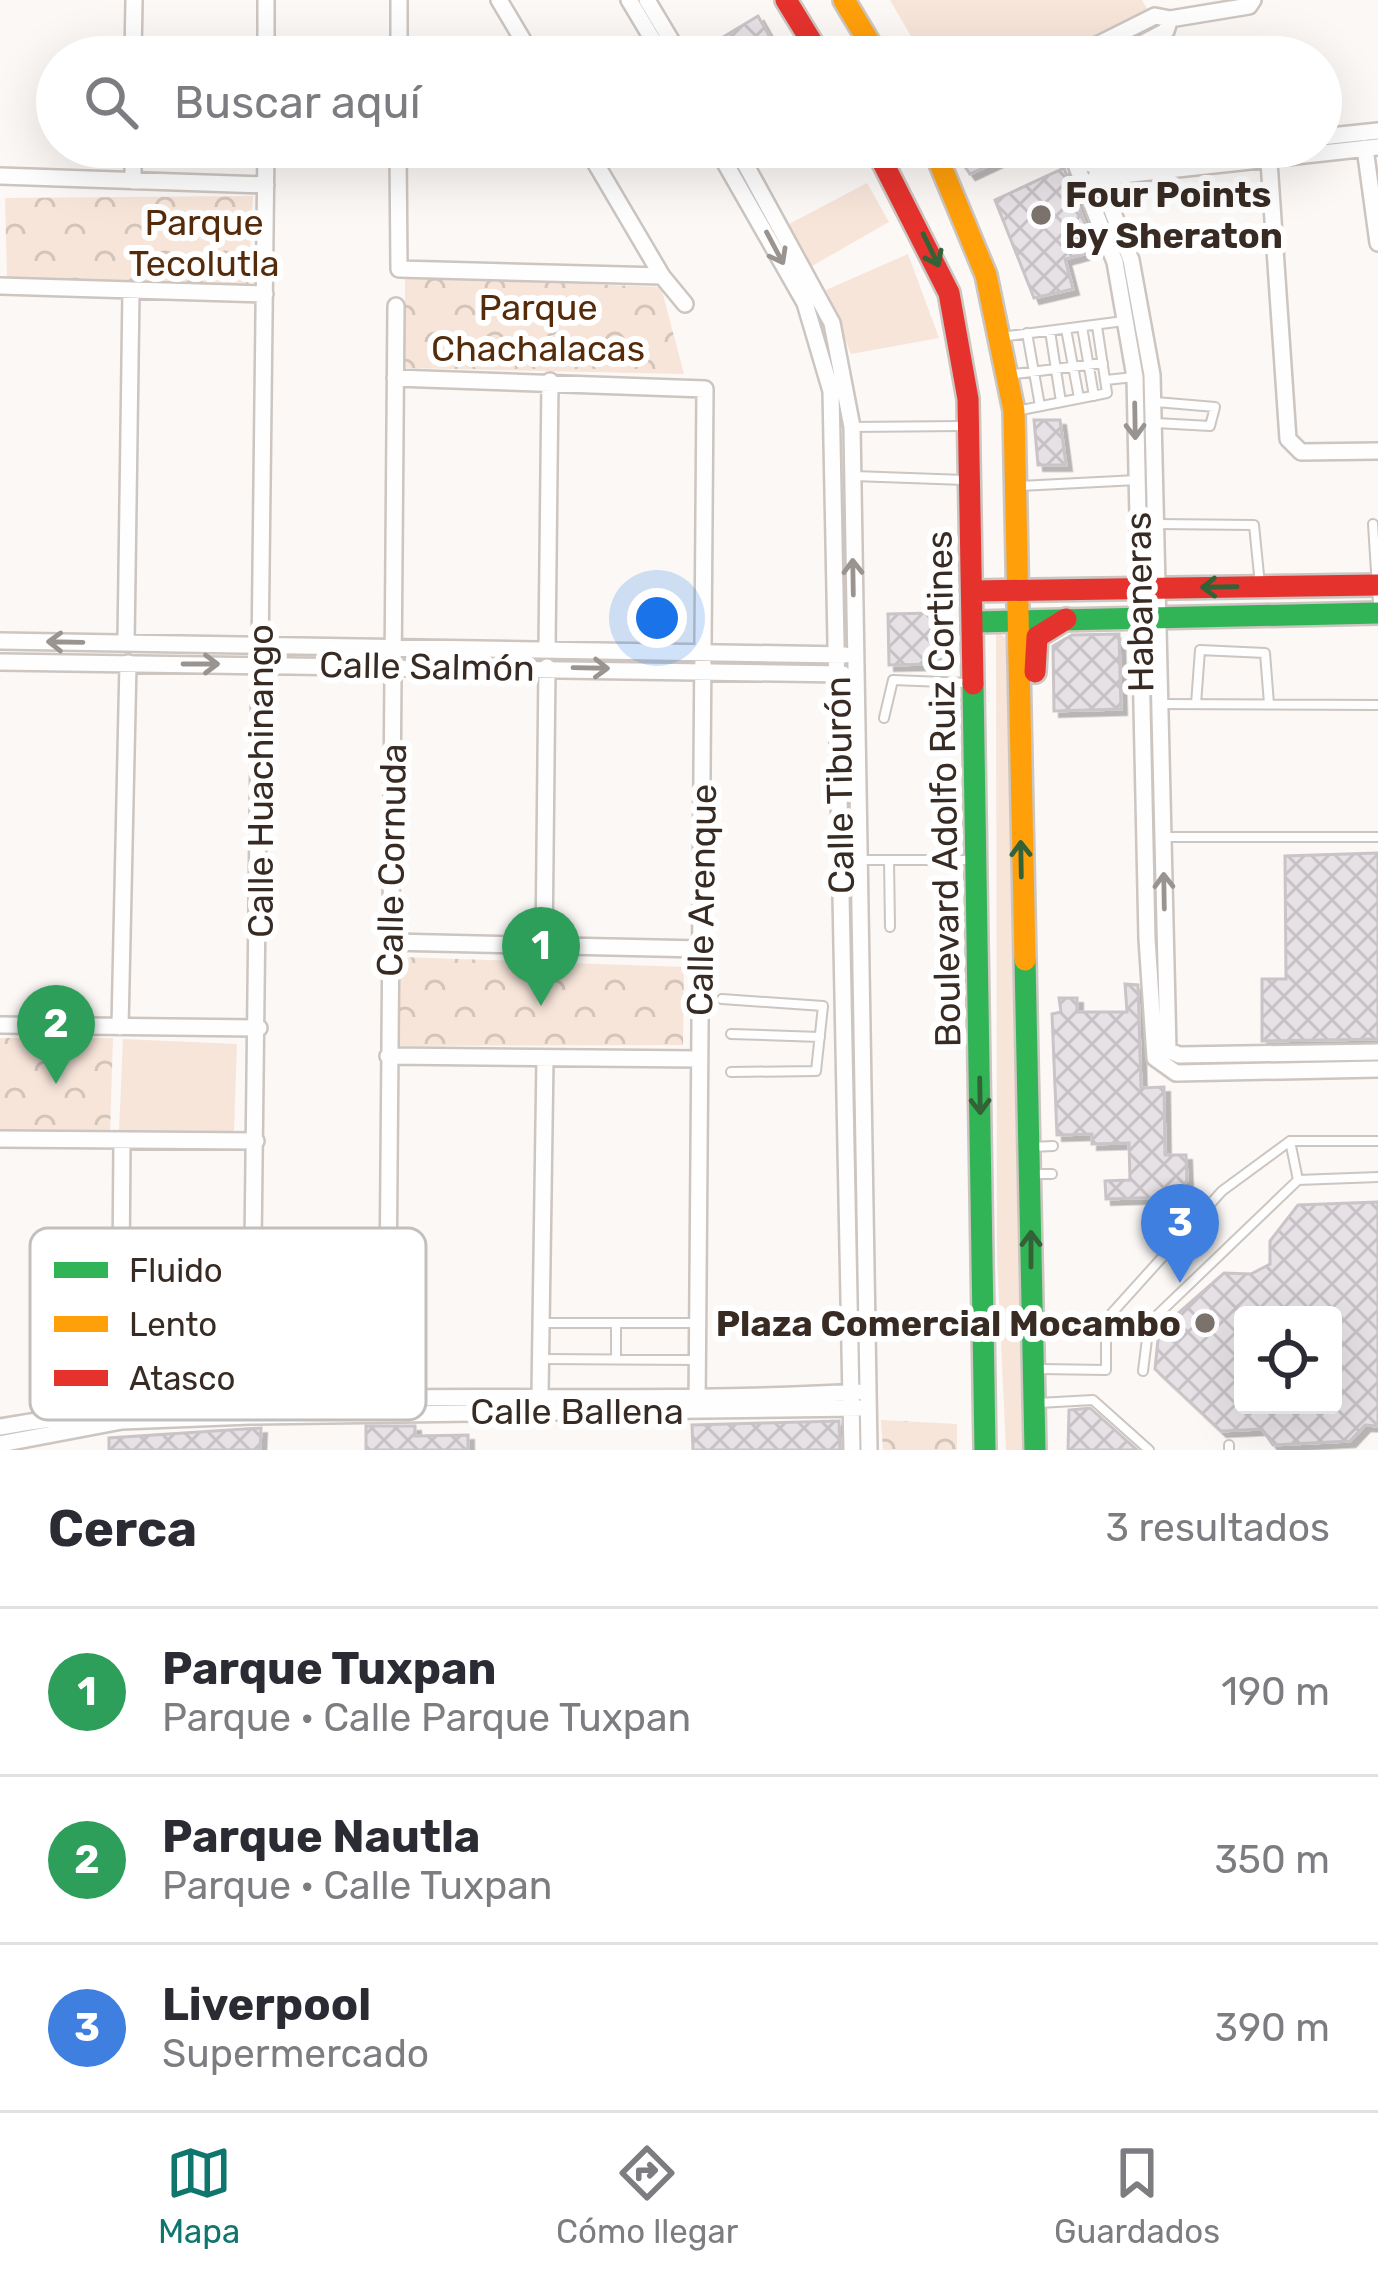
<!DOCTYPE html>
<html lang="es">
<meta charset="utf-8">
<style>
body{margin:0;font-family:Rubik,sans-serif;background:#f7f7f7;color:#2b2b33}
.controls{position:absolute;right:36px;bottom:36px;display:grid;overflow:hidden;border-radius:12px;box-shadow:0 12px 48px #0002}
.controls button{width:108px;height:108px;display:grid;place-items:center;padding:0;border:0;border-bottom:3px solid #e1e1e2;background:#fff;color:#2b2b33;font:60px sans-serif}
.you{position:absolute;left:657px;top:618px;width:42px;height:42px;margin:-30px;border:9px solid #fff;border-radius:50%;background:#1a73e8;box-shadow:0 0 0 18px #1a73e833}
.badge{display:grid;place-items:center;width:78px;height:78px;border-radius:50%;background:#0f766e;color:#fff;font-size:39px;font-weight:700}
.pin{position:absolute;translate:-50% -99px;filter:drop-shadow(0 3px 6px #0008)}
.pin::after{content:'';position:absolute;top:63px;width:42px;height:36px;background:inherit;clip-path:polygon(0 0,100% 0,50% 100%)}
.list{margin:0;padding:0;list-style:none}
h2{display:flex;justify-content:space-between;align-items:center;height:156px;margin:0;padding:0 48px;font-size:51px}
h2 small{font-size:39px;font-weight:400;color:#7c7c81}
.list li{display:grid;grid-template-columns:78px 1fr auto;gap:36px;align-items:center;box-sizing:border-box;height:168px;padding:0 48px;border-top:3px solid #e1e1e2}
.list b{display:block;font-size:45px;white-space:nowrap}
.list p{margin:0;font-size:39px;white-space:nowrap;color:#7c7c81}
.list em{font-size:39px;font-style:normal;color:#7c7c81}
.icon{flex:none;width:66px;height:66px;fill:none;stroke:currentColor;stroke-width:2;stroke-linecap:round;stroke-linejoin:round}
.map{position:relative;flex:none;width:1378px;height:1450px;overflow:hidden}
.search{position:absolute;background:#fff;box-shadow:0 12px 48px #0002;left:36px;right:36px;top:36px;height:132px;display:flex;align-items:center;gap:30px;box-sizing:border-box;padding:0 42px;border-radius:66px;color:#7c7c81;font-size:45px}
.sheet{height:660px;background:#fff}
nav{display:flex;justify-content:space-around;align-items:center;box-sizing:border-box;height:168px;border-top:3px solid #e1e1e2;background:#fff;font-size:33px;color:#7c7c81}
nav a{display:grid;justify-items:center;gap:6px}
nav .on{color:#0f766e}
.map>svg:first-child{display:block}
.green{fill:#f7e5da}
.forest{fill:url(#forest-crowns)}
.building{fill:url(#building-cross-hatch);stroke:#cac4c8;stroke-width:3;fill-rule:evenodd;filter:url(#shadow)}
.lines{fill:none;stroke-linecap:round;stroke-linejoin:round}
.lane-casing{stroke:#ccc5c0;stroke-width:12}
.street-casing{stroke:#ccc5c0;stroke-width:20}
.fast-casing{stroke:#ccc5c0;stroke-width:26}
.slow-casing{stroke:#ccc5c0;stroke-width:26}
.jam-casing{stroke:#ccc5c0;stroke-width:26}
.lane{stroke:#fefefe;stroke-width:8}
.street{stroke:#fefefe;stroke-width:15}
.fast{stroke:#30b455;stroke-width:21}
.slow{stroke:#ff9f0a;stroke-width:21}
.jam{stroke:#e5322d;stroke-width:21}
.oneway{stroke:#9a9490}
.oneway2{stroke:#346237}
.poi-dot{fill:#7c736d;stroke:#fff;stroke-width:4.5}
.labels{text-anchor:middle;stroke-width:12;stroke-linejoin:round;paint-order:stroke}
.poi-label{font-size:36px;font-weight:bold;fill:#372b23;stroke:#fff;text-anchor:start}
.park-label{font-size:36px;fill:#552b0a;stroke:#fff}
.street-label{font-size:36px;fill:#372b23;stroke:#fff}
.key{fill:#fff;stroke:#c3bfbd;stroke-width:3}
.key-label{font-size:33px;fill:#372b23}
</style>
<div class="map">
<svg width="1378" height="1450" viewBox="0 0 1378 1450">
<defs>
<pattern id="forest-crowns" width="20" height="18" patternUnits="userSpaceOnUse" patternTransform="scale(3)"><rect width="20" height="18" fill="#f7e5da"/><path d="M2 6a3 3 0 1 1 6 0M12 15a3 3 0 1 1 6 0" fill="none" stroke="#d4c5bb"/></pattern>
<pattern id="building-cross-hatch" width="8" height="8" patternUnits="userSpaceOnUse" patternTransform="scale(3)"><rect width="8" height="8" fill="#e6e1e5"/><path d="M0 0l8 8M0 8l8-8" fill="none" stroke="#c6c1c4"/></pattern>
<filter id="shadow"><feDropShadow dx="5.5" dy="5.5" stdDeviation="0" flood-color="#0004"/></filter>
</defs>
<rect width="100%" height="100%" fill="#fbf8f6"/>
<path class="green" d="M890 0H1142L1147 9 1055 57H923Z
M867 183 889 222 812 266 789 224Z
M908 254 939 338 851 354 826 290Z
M996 631 1006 638 1022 1450H1006L997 1256Z
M123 1039 237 1044 234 1131H119Z"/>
<path class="forest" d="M253 196 248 293 7 277 5 198Z
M405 277 661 287 684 374 405 368Z
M400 957 684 967 683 1045 397 1046Z
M0 1038H113L110 1133 0 1130Z
M881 1420 957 1424V1450H883Z"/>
<path class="building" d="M758 16 781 57H693V55Z
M965 147H1028L970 174 955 152Z
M1064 168 1095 251 1065 259 1073 289 1034 298 995 200Z
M1034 420H1060L1066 465H1038Z
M934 613 935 664 889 665 888 614Z
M1119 634 1121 709 1054 711 1053 646 1072 635Z
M1378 853V1039L1262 1041V979H1286L1285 856Z
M1125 984 1138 985 1141 1088 1164 1087 1165 1155H1186L1187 1181 1171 1197 1106 1199 1105 1181 1130 1180 1129 1143 1092 1144V1134L1057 1135 1052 1014 1061 1012 1059 998H1077V1012H1127Z
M1378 1202V1426L1365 1425 1350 1441 1273 1445 1262 1429 1221 1431 1155 1369 1159 1330 1224 1273 1251 1274 1270 1264V1241L1298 1205ZM1243 1315H1333V1405H1243Z
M1090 1408 1137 1450H1068L1069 1410Z
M839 1421 840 1450H693L692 1425Z
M366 1426H415V1436L468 1435V1450H366Z
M261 1428 260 1450H109V1438Z"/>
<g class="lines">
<defs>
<path id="lane" d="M1082 327 1094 396
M1066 329 1079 398
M1050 331 1061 402
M1027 333 1040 406
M1008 336 1124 321
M1015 374 1103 363
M1106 380 1134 377
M1156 402 1215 407 1210 426 1156 423
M1016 411 1107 393 1097 326
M852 427 962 426
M854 476 965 480
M1020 486 1137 480
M1157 524 1254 525 1260 585
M1373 524 1378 603
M1160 704 1378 705
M1196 704 1200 650 1265 653 1269 704
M884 718 893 680 968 683
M1164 837H1378
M860 860H969
M889 860 890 927
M722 999 823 1006 816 1071 731 1072
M731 1034 820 1037
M1290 1141 1298 1180
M1032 1147 1053 1146
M1032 1174H1052
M543 1323H696
M616 1323V1359
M542 1359 695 1360
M1040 1369 1106 1370V1326L1112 1313 1222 1191 1290 1141H1378
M1143 1371 1149 1323 1298 1180 1378 1177
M1038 1403 1093 1400 1149 1450
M1229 1450V1445"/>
<path id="street" d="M266 0V57
M499 0 533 57
M629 0 663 57
M647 0 681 57
M133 57 134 0
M399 57V0
M1073 57 1155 16 1170 19 1249 6 1253 0
M1117 57 1166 31 1170 19
M1321 137 1378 131
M398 147 399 269 662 276
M586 147 662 276 685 304
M716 147 805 303 831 391 852 1450
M736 147 832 323 852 427 869 1450
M1069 147 1115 262 1135 377 1147 939 1155 1058 1176 1073 1378 1069
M1088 147 1131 260 1152 375 1168 1050 1179 1055 1378 1052
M1268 147 1288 439 1301 452 1378 451
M1365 148 1378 243
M1090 164 1236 147
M0 176 266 185
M1095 178 1378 147
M133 181V147
M0 286 265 294
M395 378 705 389 697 1410
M0 641 845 655
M126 643 131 291
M547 649 550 381
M0 662 843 674
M391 942 701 949
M544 946 547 667
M0 1025 259 1028
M120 1027 128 663
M388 1056 699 1059
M0 1139 256 1141
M540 1394 545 1058
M120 1407 122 1140
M387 1414 396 306
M251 1416 266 147
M0 1427C286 1378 571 1409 858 1392
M0 1444 122 1421 251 1416 859 1408"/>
<path id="fast" d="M975 622 1378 613
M973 684 985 1450
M1025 960 1035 1450"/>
<path id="slow" d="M844 0 878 57
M933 147 986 275 1014 411 1025 960"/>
<path id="jam" d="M786 0 821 57
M875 147 949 293 968 399 973 684
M974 591 1378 585
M1035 672 1037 637 1066 619"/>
</defs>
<use href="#lane" class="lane-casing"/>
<use href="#street" class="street-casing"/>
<use href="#fast" class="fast-casing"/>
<use href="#slow" class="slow-casing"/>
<use href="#jam" class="jam-casing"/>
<use href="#lane" class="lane"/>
<use href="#street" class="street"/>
<use href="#fast" class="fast"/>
<use href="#slow" class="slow"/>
<use href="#jam" class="jam"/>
</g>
<defs><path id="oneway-shaft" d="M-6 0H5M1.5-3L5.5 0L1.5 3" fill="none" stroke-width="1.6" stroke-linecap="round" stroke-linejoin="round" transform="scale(3)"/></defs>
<g class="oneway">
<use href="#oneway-shaft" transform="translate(775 248) rotate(62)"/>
<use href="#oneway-shaft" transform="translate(1135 421) rotate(89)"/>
<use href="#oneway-shaft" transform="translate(853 577) rotate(-91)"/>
<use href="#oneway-shaft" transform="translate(65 642) rotate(-179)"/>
<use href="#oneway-shaft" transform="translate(201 664)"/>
<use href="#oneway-shaft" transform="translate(591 668) rotate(1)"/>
<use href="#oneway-shaft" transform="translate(1164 891) rotate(-91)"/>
</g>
<g class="oneway2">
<use href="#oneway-shaft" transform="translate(931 250) rotate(64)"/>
<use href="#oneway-shaft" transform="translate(1219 587) rotate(179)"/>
<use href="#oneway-shaft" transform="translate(1021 859) rotate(-91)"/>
<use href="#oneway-shaft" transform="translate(980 1096) rotate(89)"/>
<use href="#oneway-shaft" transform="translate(1031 1249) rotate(-90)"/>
</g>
<g class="poi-dot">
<circle cx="1041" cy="215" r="12"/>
<circle cx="1205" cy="1323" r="12"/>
</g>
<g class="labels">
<g class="poi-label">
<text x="1065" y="207">Four Points<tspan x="1065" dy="41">by Sheraton</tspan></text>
<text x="1181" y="1336" text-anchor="end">Plaza Comercial Mocambo</text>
</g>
<g class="park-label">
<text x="204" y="235">Parque<tspan x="204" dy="41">Tecolutla</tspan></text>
<text x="538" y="320">Parque<tspan x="538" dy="41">Chachalacas</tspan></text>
</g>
<g class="street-label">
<text transform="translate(1139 602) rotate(-91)" y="13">Habaneras</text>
<text transform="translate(427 666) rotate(1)" y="13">Calle Salmón</text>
<text transform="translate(260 781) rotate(-90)" y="13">Calle Huachinango</text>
<text transform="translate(839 785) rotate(-91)" y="13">Calle Tiburón</text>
<text transform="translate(943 789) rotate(-91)" y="13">Boulevard Adolfo Ruiz Cortines</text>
<text transform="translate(391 860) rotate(-89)" y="13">Calle Cornuda</text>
<text transform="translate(701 900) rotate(-89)" y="13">Calle Arenque</text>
<text x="577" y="1424">Calle Ballena</text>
</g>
</g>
<rect x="30" y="1228" width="396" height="192" rx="18" class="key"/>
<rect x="54" y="1262" width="54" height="16" fill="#30b455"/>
<rect x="54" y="1316" width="54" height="16" fill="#ff9f0a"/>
<rect x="54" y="1370" width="54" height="16" fill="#e5322d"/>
<g class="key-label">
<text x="129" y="1282">Fluido</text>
<text x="129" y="1336">Lento</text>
<text x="129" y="1390">Atasco</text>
</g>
</svg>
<div class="controls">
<button><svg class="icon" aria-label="locate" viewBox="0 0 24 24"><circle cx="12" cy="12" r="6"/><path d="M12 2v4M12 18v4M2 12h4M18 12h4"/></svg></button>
</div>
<div class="you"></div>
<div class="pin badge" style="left:541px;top:1006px;background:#2e9e5b">1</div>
<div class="pin badge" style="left:56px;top:1084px;background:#2e9e5b">2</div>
<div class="pin badge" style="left:1180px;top:1283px;background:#3f7fe0">3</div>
<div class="search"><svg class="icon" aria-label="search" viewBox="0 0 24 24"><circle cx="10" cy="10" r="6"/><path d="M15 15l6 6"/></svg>Buscar aquí</div>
</div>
<section class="sheet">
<h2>Cerca<small>3 resultados</small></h2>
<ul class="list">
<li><span class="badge" style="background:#2e9e5b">1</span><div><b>Parque Tuxpan</b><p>Parque · Calle Parque Tuxpan</p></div><em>190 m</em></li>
<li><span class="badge" style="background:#2e9e5b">2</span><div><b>Parque Nautla</b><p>Parque · Calle Tuxpan</p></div><em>350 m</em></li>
<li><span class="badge" style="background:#3f7fe0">3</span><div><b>Liverpool</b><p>Supermercado</p></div><em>390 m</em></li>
</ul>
</section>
<nav>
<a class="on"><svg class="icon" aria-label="map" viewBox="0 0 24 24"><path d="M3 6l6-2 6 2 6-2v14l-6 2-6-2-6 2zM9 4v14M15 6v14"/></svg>Mapa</a>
<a><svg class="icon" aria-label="directions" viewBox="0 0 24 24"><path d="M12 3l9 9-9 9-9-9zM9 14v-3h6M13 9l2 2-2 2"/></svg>Cómo llegar</a>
<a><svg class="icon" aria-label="saved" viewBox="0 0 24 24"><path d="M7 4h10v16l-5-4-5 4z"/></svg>Guardados</a>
</nav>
